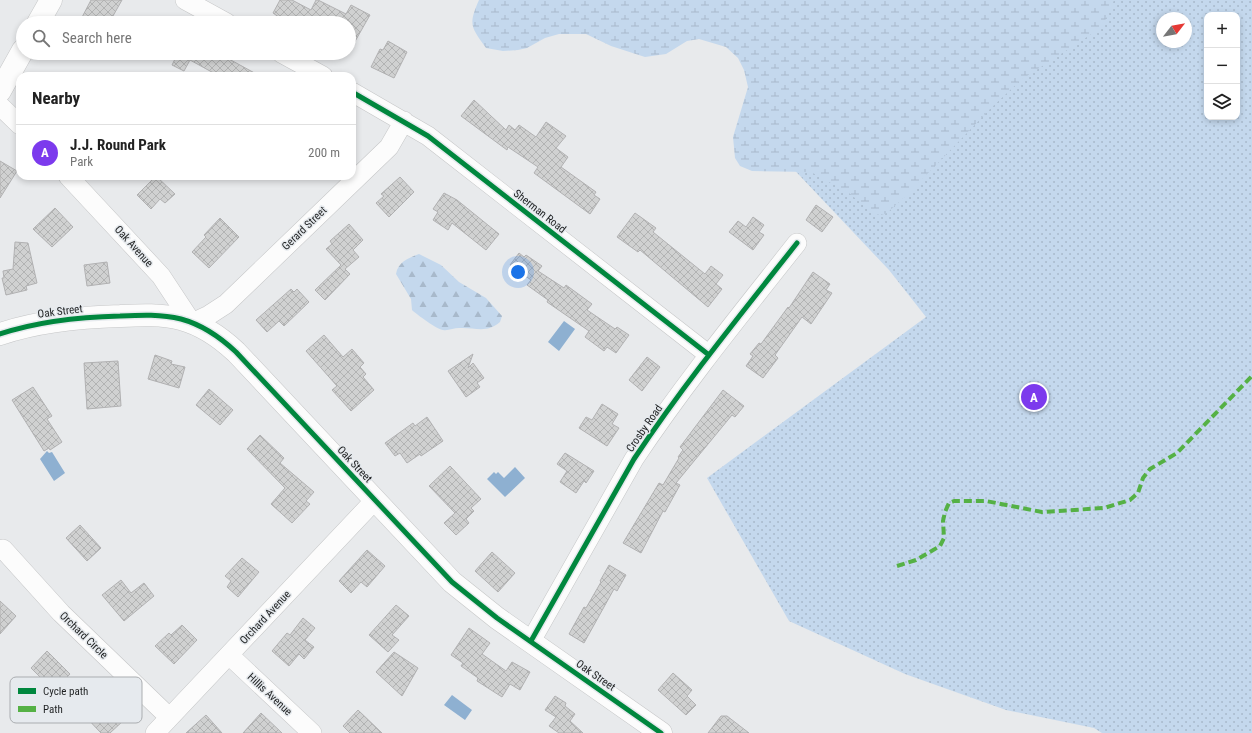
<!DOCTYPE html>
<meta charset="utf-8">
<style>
body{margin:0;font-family:"Roboto Condensed",sans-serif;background:#f6f6f6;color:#222}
.controls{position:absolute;right:12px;top:12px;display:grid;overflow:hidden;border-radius:8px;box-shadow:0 2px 6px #0003}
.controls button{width:36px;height:36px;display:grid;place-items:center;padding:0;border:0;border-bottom:1px solid #e0e0e0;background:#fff;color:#222;font:20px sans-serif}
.compass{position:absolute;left:1156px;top:12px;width:36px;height:36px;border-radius:50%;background:#fff;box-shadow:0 2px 6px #0003;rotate:59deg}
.you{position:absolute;left:518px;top:272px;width:14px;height:14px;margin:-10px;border:3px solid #fff;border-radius:50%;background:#1a73e8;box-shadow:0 0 0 6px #1a73e833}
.badge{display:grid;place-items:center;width:26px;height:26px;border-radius:50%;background:#7c3aed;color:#fff;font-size:13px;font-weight:700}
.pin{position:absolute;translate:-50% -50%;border:2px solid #fff;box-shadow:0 1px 4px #0006}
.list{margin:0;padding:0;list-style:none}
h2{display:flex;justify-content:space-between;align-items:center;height:52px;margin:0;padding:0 16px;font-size:17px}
h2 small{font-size:13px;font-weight:400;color:#767676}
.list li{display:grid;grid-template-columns:26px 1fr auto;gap:12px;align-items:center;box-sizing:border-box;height:56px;padding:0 16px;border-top:1px solid #e0e0e0}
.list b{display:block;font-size:15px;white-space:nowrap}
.list p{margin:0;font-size:13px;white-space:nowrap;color:#767676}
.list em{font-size:13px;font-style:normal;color:#767676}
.icon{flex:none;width:22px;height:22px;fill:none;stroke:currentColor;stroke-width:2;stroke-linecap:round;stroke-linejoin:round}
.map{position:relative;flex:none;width:1252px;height:733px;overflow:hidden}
.search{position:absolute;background:#fff;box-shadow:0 2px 6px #0003;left:16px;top:16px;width:340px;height:44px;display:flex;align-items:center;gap:10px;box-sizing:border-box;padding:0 14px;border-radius:22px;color:#767676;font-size:15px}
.panel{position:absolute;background:#fff;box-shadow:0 2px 6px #0003;left:16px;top:72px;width:340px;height:108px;border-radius:12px}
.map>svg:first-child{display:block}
.grass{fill:url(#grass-dots);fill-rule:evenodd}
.forest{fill:url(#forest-firs)}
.wetland{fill:url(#wetland-marsh)}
.water{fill:#8eb0d1}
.building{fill:url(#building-cross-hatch);stroke:#b1b1b2}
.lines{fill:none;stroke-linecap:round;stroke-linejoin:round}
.minor-casing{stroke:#c5c6c7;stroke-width:20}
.tertiary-casing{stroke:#c5c6c7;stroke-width:23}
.minor{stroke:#fcfcfc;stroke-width:19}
.tertiary{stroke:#fcfcfc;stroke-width:22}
.quiet{stroke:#55b145;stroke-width:4;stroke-dasharray:8 4;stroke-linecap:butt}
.cycleway-casing{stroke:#e6eaee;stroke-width:8}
.cycleway{stroke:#00873e;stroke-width:5}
.labels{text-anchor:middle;stroke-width:3;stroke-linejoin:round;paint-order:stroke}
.street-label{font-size:11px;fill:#1e2021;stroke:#e6eaee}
.key{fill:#e6eaee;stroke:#aaadb0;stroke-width:1}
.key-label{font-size:11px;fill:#1e2021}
</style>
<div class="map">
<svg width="1252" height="733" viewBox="0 0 1252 733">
<defs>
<pattern id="grass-dots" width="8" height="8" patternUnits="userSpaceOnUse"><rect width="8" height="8" fill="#c4d8ed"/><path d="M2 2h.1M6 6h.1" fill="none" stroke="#a8b9cb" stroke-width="1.8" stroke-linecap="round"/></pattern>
<pattern id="forest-firs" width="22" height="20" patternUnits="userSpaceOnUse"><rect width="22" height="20" fill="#c4d8ed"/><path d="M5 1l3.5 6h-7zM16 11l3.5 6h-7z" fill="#a8b9cb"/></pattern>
<pattern id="wetland-marsh" width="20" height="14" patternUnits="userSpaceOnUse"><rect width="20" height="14" fill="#c4d8ed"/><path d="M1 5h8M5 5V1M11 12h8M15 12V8" fill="none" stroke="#a8b9cb"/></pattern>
<pattern id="building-cross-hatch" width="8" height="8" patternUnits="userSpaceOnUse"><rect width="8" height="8" fill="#d0d1d1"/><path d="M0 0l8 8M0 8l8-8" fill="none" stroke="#b2b3b3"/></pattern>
</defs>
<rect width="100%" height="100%" fill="#e8eaec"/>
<path class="grass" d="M811 0H1252V733H1102L1094 728 1006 710 905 674 789 621 707 478 926 317 889 270 747 120ZM1207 15H1237V117H1207ZM1162 18H1186V42H1162Z"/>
<path class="forest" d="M419 254 441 265 459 282 486 298 502 316 500 322C486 334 475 327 459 328 454 328 448 331 443 330 438 330 416 314 412 310L411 299 396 274C398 262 408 258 419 254Z"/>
<path class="wetland" d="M479 0H1114L1106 19 1096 31 1021 80 991 108 909 193 887 213 881 215 874 214 849 193 811 172 752 171 740 166 735 158 733 137 748 87 744 70 738 58 726 47 699 39 687 41 666 54 645 57 611 46 586 34H559L545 38 527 48 518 50 503 51 486 48C471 27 468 25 479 0Z"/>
<path class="water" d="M564 321 575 329 559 351 548 342Z
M47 451 49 453 52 452 65 473 54 481 40 459Z
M515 467 525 478 505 497 487 479 494 472 496 474 498 472 504 478Z
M452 695 472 710 465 720 444 705Z"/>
<path class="building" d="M91 0H122L109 23H79Z
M280 0H292L311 10 316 0H318L346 14 351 5 370 15 349 52V23H278L280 18 273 13Z
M388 41 407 52 394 78 371 67 380 49 383 50Z
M178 53H218L260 76H219L190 60 184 71 172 65Z
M474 100 506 130 509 125 515 130 519 125 536 137 546 122 566 136 556 148 568 157 561 167 596 192 594 195 600 199 590 214 534 173 538 167 508 147 507 150 461 116Z
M0 161 17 171 0 198Z
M156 176 175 194 165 203 160 199 151 209 137 195Z
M400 177 414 192 389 217 376 203 384 196 381 194Z
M444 193 457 200 499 234 486 250 452 223 448 230 433 220 438 212 433 209Z
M816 205 833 217 822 232 806 220Z
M55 208 73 227 52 247 33 229Z
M635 213 656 228 653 232 705 274 711 266 723 275 716 284 722 289 708 307 640 250 638 252 617 237Z
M753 217 764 225 759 232 764 235 753 250 729 232 738 221 746 227Z
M220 218 239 237 209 268 192 252 206 237 204 235Z
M349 224 363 240 353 250 359 257 345 269 350 274 325 300 315 290 341 265 326 249 332 244 330 241Z
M15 242 28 243 37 283 26 286 27 290 6 295 2 278H4L3 271 13 269Z
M519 253 524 257 526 255 542 266 538 271 564 288 566 285 592 304 587 310 615 329 617 327 629 335 616 353 607 347 604 351 585 337 589 331 547 302 548 300 527 285 531 280 510 265Z
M107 262 110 283 87 286 84 265Z
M813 272 830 284 826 290 832 293 811 324 802 317 775 355 778 358 763 378 746 366 753 356 750 354 759 343 761 344 788 307 789 308Z
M291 289 294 292 297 289 309 302 284 326 279 321 267 332 256 320Z
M324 335 343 357 352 349 364 363 360 367 366 374 363 377 374 390 351 411 332 390 337 386 306 351Z
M473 354 468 368 473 363 484 378 477 383 480 387 466 397 448 371Z
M155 355 172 361 171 364 185 367 179 388 148 379Z
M647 357 660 367 642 391 629 380Z
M118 361 121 406 87 409 84 363Z
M33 387 52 416 47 419 62 442 50 450 49 448 44 451 12 400Z
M209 389 233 410 220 425 196 405Z
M723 390 744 406 735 417 732 415 676 483 680 485 665 512 663 511 641 553 623 543 659 483 663 485 679 458 678 457 683 450 680 447Z
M602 404 618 414 612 424 619 428 607 446 579 428 586 417 592 420Z
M427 417 443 441 421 456 420 454 407 463 400 453 395 456 385 443 413 423 415 426Z
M260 435 284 458 280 463 314 492 306 501 310 504 292 523 271 504 285 488 247 449Z
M565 453 594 471 586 483 584 481 576 493 560 482 567 471 557 464Z
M450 466 481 499 471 508 474 511 466 519 469 523 456 535 444 523 455 513 429 486Z
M80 525 101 548 87 561 66 538Z
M367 550 385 566 367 587 361 582 351 593 339 581Z
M492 552 515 573 498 592 475 571Z
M242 558 259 572 238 597 227 587 231 581 225 576Z
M609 565 626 575 617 591 614 589 584 643 569 634 584 607 586 608 601 582 600 581Z
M121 580 131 593 144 583 154 596 124 621 102 595Z
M0 601 16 616 0 634Z
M396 605 409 616 392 635 399 640 388 652 369 635Z
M303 618 315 628 305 640 314 647 304 659 299 654 289 666 272 651 287 633 290 635Z
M182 625 197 640 174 664 155 646 169 633 171 635Z
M469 628 490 643 482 654 506 671 512 662 530 672 520 690 510 684 502 697 477 681 478 678 461 666 463 663 451 655Z
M47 651 70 674 54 691 31 668Z
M394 652 418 668 402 696 376 672Z
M673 673 692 690 687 696 696 705 686 715 658 690Z
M555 696 566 703 565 706 575 714 570 721 583 733H559L549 726 556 717 545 710Z
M101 697 123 721 110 733H101L83 714Z
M358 710 382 733H350L343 726Z
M261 713 282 733H243Z
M206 715 222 733H186Z
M721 716H727L749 733H708Z"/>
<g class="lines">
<defs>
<path id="minor" d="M185 0 227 23
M281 53 323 76
M352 92 428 136 709 355
M0 106 20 125
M68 176 161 276 192 323 209 315 226 304 389 147 404 121
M3 549 61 613 169 717
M531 641 634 459C684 384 741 314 797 243
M229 655 312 733
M155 733 374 501"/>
<path id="tertiary" d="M38 23 51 0
M0 91 23 50
M0 334C39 321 79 317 120 316 141 315 161 314 181 319 203 325 220 337 236 352L452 582 497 618 661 733"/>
</defs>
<use href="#minor" class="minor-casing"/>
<use href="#tertiary" class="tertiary-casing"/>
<use href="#minor" class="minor"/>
<use href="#tertiary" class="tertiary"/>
<path class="quiet" d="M897 566 916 560 940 546 944 538 943 521 945 512 949 503 954 501H986L1042 512 1104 508 1130 500 1138 493 1143 478 1150 469 1177 453 1252 376"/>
<defs>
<path id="cycleway" d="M352 92 428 136 709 355
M0 334C39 321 79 317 120 316 141 315 161 314 181 319 203 325 220 337 236 352L452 582 497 618 661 733
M531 641 634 459C684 384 741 314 797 243"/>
</defs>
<use href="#cycleway" class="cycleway-casing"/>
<use href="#cycleway" class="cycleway"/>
</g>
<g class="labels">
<g class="street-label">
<text transform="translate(540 211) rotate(38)" y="4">Sherman Road</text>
<text transform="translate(304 228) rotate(-44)" y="4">Gerard Street</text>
<text transform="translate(134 246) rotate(48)" y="4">Oak Avenue</text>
<text transform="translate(60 311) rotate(-7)" y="4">Oak Street</text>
<text transform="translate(644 428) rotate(-55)" y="4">Crosby Road</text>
<text transform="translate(355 464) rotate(47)" y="4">Oak Street</text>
<text transform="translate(265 617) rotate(-47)" y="4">Orchard Avenue</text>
<text transform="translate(84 635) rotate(44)" y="4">Orchard Circle</text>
<text transform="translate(596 675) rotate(35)" y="4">Oak Street</text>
<text transform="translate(270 694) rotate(43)" y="4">Hillis Avenue</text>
</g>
</g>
<rect x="10" y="677" width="132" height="46" rx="6" class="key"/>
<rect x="18" y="688" width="18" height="6" fill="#00873e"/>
<rect x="18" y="706" width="18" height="6" fill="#55b145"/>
<g class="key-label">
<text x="43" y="695">Cycle path</text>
<text x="43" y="713">Path</text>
</g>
</svg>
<div class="controls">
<button>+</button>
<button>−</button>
<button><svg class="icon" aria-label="layers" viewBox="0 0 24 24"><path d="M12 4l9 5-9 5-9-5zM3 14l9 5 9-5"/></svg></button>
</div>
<svg class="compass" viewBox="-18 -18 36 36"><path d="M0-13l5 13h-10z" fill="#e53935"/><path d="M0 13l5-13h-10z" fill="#767676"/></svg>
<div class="you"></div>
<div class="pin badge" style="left:1034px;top:397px">A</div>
<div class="search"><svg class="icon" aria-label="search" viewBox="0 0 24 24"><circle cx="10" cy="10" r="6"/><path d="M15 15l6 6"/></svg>Search here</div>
<section class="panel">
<h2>Nearby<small></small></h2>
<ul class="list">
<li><span class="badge">A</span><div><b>J.J. Round Park</b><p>Park</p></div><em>200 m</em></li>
</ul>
</section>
</div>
